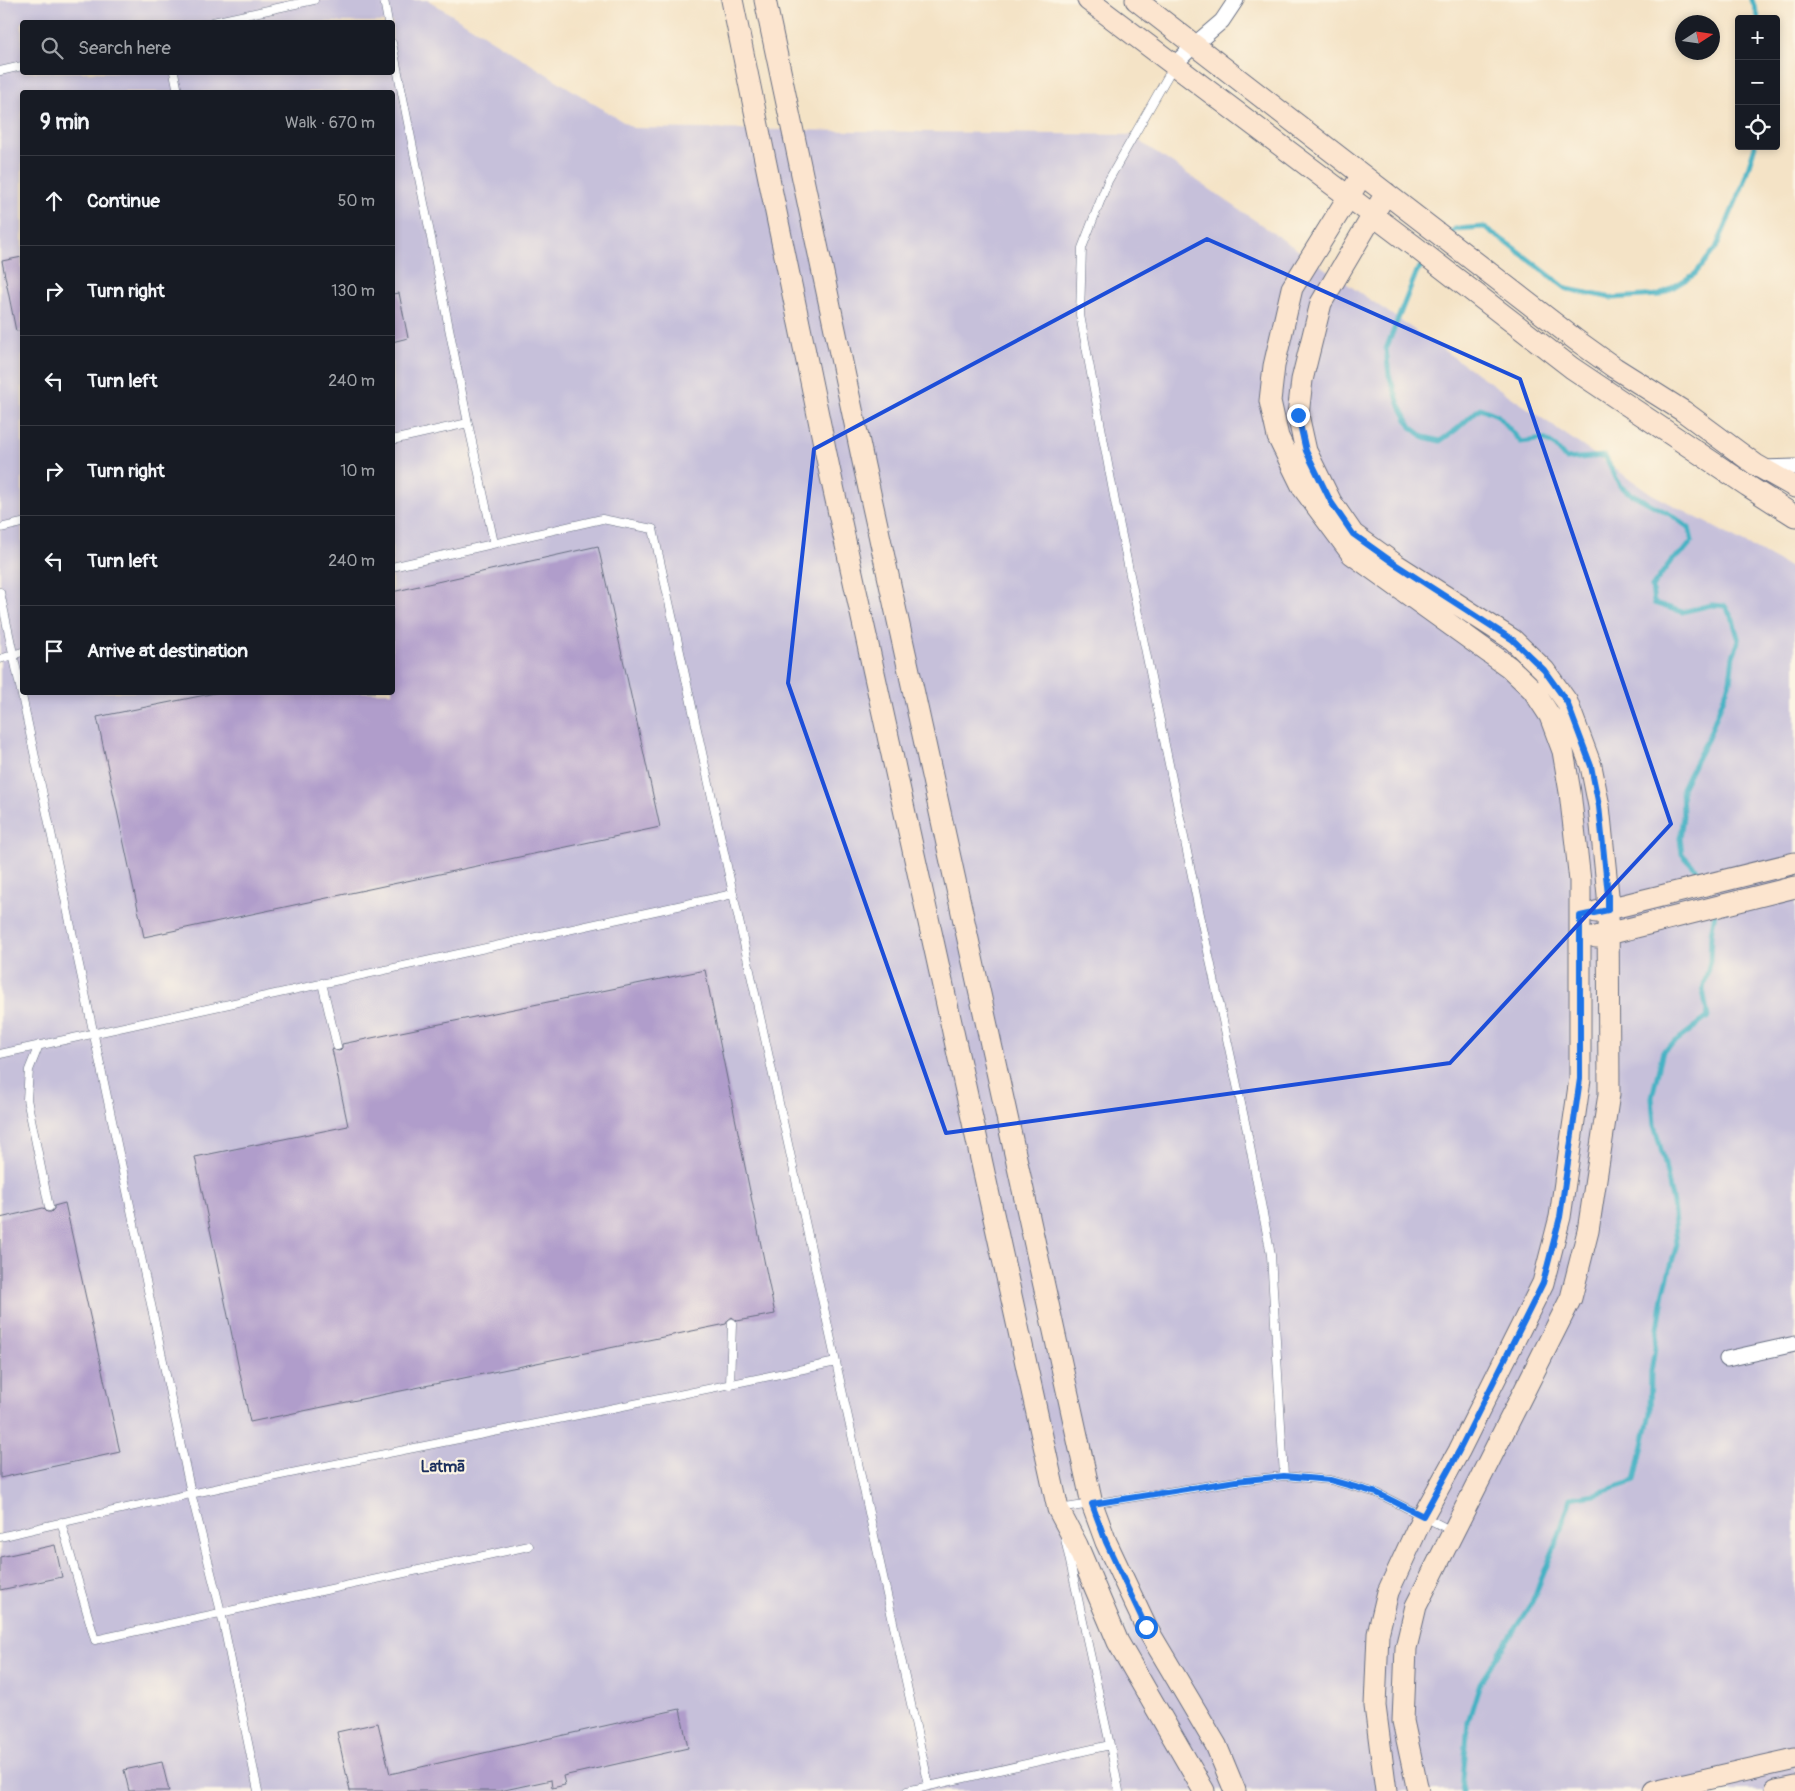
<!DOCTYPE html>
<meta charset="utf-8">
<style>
body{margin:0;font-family:Pangolin,sans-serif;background:#20242c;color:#f1f3f6}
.controls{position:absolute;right:15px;top:15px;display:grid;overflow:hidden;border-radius:5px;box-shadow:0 2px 8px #0003}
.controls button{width:45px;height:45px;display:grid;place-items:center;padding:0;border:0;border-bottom:1px solid #363941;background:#171b24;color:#f1f3f6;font:25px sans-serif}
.compass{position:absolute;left:1675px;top:15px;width:45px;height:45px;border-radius:50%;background:#171b24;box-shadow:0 2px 8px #0003;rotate:78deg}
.stop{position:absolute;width:15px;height:15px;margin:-11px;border:4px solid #1a73e8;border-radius:50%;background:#fff}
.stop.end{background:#1a73e8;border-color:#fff;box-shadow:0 1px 5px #0008}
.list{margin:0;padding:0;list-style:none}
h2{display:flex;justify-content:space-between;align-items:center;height:65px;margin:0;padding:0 20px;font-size:21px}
h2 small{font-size:16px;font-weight:400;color:#9ea1a6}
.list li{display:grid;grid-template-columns:32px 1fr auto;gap:15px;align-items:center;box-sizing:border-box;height:90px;padding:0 20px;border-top:1px solid #363941}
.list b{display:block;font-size:19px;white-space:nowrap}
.list em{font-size:16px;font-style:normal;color:#9ea1a6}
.icon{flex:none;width:28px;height:28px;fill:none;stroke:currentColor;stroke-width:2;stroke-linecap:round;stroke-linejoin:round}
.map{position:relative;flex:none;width:1795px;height:1791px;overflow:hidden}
.search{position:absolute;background:#171b24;box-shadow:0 2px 8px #0003;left:20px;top:20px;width:375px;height:55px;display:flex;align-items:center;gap:12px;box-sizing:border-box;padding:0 18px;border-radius:5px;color:#9ea1a6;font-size:19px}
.panel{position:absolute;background:#171b24;box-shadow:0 2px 8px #0003;left:20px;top:90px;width:375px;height:605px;border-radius:5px}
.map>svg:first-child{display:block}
.industrial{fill:#c6c0da;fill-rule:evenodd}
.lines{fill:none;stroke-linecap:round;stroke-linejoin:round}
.stream{stroke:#46b2c4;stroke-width:5}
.building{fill:#b09dcb}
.lane-casing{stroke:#676e82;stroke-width:9}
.street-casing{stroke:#676e82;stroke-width:17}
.secondary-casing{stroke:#676e82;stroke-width:23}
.lane{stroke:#fff;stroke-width:8}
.street{stroke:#fff;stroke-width:15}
.secondary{stroke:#fce5cf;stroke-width:21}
.route{stroke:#1a73e8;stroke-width:6}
.marked{fill:none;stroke:#1d4ed8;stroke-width:4;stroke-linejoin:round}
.labels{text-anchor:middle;stroke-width:4.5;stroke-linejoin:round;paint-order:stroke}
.neighbourhood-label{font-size:16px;font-weight:bold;fill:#1b2f5e;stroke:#fcf5e5}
</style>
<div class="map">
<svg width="1795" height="1791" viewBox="0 0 1795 1791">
<rect width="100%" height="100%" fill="#fcf5e5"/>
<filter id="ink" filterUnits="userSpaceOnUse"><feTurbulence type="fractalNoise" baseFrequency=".02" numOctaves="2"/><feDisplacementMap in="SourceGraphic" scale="10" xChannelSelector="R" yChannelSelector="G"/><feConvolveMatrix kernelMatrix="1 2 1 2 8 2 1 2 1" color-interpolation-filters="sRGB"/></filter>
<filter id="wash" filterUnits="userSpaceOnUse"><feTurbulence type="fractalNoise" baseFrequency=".0096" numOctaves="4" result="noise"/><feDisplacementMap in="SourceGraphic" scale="20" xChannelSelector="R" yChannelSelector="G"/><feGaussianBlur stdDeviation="1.12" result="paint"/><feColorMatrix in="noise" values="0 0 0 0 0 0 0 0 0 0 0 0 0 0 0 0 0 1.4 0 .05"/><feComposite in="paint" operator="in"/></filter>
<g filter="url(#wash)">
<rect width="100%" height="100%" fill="#f4e3c6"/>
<path class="industrial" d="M0 0H428L633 128 1131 135 1652 494 1795 570V1791H0ZM22 22H392V72H22ZM22 92H392V692H22Z"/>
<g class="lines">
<path class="stream" d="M1752 0 1759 19
M1449 236 1455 229 1484 227 1514 248 1567 289 1612 298 1660 295 1695 274 1716 248 1742 187 1755 146
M1426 261 1417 271 1386 349 1389 375 1400 406 1411 427 1424 437 1440 441 1457 429 1480 408 1497 415 1521 442 1544 439 1556 447 1566 459 1605 456 1620 486 1628 492 1673 516 1689 528 1692 541 1685 550 1671 561 1652 587 1654 603 1682 612 1711 605 1725 606 1733 620 1739 641 1733 656 1730 681 1708 738 1682 788 1683 816 1680 838 1682 854 1694 867 1707 878
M1462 1791 1468 1722 1480 1683 1532 1602 1557 1541 1571 1498 1595 1494 1635 1481 1650 1413 1651 1372 1664 1291 1677 1244 1673 1204 1664 1160 1654 1125 1652 1097 1663 1051 1708 1017 1703 989 1710 961 1711 934 1715 913"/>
</g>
<g id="blocks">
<path class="building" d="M22 257V330L16 331 2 261Z
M399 293 408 338 392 342V294Z
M598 546 660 827 144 937 97 717 220 692H392V592Z
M705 970 775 1314 737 1321 732 1317 728 1320 726 1324 250 1422 195 1157 348 1126 332 1049 339 1051 342 1048V1044Z
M65 1203 120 1452 0 1478V1218L43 1208 47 1212H51L54 1209V1206Z
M55 1545 62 1577 0 1590V1557Z
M680 1709 688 1748 563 1776 565 1785 552 1788 551 1780 500 1791H350L337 1732 378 1723 390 1774Z
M162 1762 169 1791H129L124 1770Z"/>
</g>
</g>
<g filter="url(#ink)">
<use href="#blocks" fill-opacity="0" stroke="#676e82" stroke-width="1"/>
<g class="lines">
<defs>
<path id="lane" d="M384 0 388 22
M213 22 314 0
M392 43 468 423 494 543
M1173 67 1108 181 1082 248 1080 315 1116 507 1199 910 1247 1131 1271 1255 1284 1476
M0 71 22 66
M174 72 178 92
M392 440 468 423
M0 528 22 523
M392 567 602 519 653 529 929 1786
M0 592 191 1493 221 1612 258 1791
M0 659 22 652
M322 983 337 1046
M39 1045 29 1070 27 1099 49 1207
M0 1054 733 894
M730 1385 732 1323
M1059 1509 1237 1481 1284 1476 1330 1480 1377 1493 1452 1531
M61 1522 95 1640 529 1546
M0 1537C277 1471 558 1422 836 1362
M1065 1539 1110 1745 1119 1791
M907 1791 1110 1745"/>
<path id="street" d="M1173 66 1194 45 1222 21 1236 0
M1762 468 1795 467
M1727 1359 1795 1344"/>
<path id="secondary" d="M732 0 829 468 1058 1509 1077 1545 1118 1642 1204 1791
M765 0 864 466 1092 1504 1106 1542 1146 1627 1216 1745 1235 1791
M1088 0 1414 246 1572 368 1748 486 1795 516
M1136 0 1576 340 1615 368 1683 411 1756 465 1795 487
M1362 175 1292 288 1274 366 1270 401 1278 437 1303 488 1352 554 1509 667 1533 690 1550 716 1563 751 1570 792 1580 881V1079L1560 1217 1543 1283 1459 1451 1423 1516 1388 1592 1378 1634 1375 1706 1386 1791
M1386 193 1321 303 1302 380 1298 415 1306 451 1331 502 1353 534 1395 564 1513 640 1544 670 1567 702 1591 766 1599 806 1608 895 1609 1094 1588 1231 1571 1298 1416 1606 1406 1648 1403 1721 1418 1791
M1596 912 1795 863
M1596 937 1795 887
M1654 1791 1795 1759
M1776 1791 1795 1787"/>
</defs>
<use href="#lane" class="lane-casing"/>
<use href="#street" class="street-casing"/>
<use href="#secondary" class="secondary-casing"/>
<use href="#lane" class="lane"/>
<use href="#street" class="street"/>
<use href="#secondary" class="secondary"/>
</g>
</g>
<g class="lines" filter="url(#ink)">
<path class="route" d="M1146 1627 1106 1542 1092 1504 1236 1481 1284 1476 1330 1480 1377 1493 1423 1516 1459 1451 1543 1283 1560 1217 1580 1079V916L1608 910V895L1599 806 1591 766 1567 702 1544 670 1513 640 1395 564 1353 534 1331 502 1306 451 1298 415"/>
</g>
<path class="marked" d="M1207 239 1520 379 1671 824 1450 1063 946 1133 788 683 814 449Z"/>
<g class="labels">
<g class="neighbourhood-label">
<text x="443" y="1472">Latmā</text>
</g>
</g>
</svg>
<div class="controls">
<button>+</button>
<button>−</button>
<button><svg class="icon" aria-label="locate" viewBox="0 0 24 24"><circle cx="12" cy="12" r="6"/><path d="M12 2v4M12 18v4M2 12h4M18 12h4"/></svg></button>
</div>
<svg class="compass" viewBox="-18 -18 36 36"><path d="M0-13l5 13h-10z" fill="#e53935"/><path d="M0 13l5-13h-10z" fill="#9ea1a6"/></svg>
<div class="stop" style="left:1146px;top:1627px"></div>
<div class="stop end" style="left:1298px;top:415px"></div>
<div class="search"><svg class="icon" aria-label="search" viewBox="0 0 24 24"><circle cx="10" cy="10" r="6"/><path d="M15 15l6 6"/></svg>Search here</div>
<section class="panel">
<h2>9 min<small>Walk · 670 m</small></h2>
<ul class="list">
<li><svg class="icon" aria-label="ahead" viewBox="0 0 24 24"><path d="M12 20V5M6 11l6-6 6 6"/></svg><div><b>Continue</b></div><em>50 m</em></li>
<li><svg class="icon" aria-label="right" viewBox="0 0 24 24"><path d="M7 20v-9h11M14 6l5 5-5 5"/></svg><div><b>Turn right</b></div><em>130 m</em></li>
<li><svg class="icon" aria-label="left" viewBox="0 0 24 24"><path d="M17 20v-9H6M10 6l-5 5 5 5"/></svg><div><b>Turn left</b></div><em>240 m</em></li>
<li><svg class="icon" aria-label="right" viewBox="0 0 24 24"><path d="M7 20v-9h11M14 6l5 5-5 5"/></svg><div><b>Turn right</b></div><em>10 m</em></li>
<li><svg class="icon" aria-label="left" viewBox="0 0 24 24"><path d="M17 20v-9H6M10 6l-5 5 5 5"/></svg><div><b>Turn left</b></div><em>240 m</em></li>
<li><svg class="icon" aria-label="arrive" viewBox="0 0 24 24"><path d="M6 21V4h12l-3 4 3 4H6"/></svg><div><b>Arrive at destination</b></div></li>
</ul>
</section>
</div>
